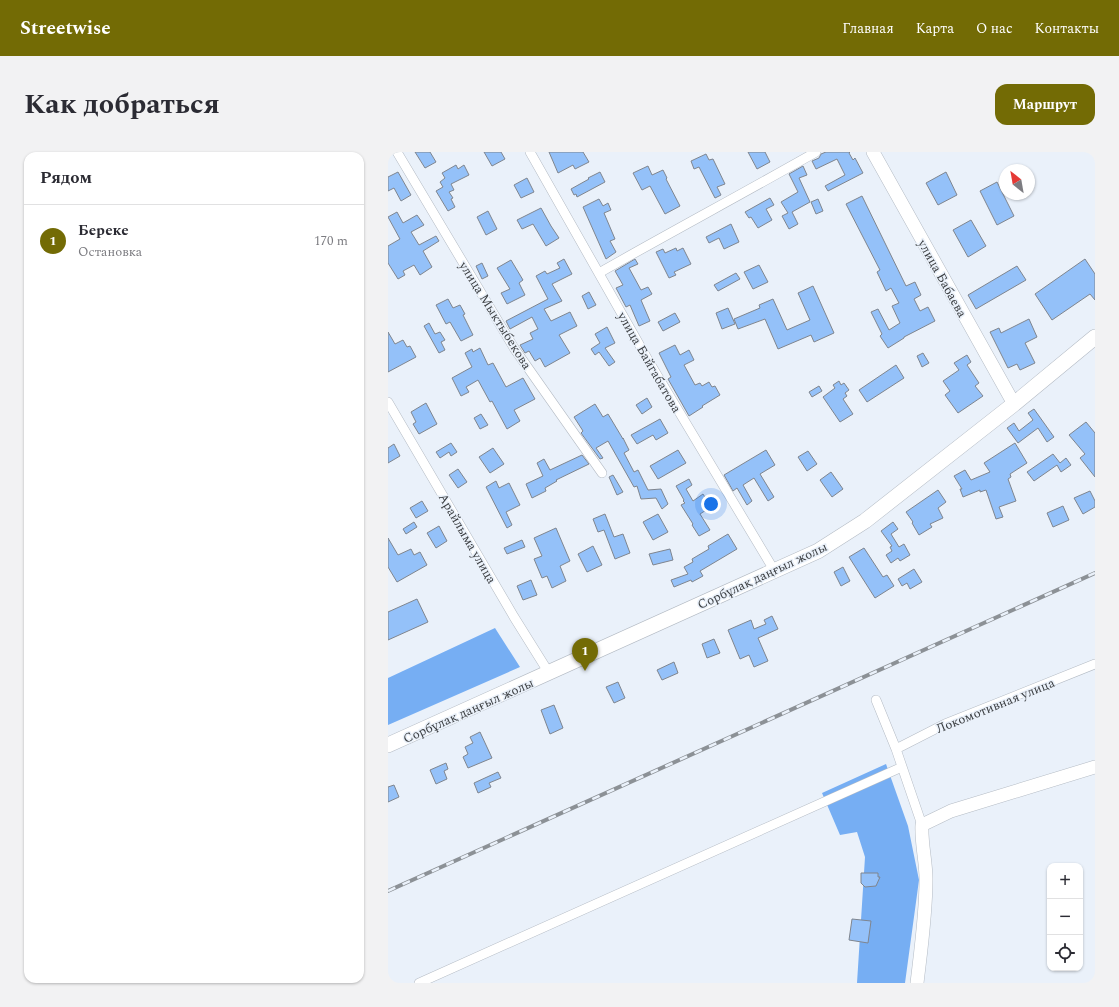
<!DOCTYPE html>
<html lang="ru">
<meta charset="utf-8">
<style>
body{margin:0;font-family:Spectral,serif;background:#f2f2f3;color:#2b2b33}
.controls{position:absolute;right:12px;bottom:12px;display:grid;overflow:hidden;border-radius:8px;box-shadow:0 1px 3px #0004}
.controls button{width:36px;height:36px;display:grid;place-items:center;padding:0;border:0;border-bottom:1px solid #e1e1e2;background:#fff;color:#2b2b33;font:20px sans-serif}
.compass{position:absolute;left:611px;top:12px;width:36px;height:36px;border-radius:50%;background:#fff;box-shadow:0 1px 3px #0004;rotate:329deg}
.you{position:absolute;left:323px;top:352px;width:14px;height:14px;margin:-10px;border:3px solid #fff;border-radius:50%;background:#1a73e8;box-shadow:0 0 0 6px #1a73e833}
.badge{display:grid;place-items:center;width:26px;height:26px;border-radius:50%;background:#736b05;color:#fff;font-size:13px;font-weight:700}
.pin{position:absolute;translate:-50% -33px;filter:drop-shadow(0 1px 2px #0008)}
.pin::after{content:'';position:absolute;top:21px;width:14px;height:12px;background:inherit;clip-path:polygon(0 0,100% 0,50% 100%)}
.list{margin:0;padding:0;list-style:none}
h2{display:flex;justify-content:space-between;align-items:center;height:52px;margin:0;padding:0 16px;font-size:17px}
h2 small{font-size:13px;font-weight:400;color:#7c7c81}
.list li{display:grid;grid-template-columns:26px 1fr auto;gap:12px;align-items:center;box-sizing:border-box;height:72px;padding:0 16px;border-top:1px solid #e1e1e2}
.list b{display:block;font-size:15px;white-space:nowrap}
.list p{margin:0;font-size:13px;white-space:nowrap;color:#7c7c81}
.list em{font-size:13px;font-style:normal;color:#7c7c81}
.icon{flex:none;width:22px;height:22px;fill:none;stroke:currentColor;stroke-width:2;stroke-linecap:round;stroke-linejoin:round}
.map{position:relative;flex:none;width:707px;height:831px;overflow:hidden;border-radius:12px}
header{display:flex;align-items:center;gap:24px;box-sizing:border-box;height:56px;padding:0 20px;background:#736b05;color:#fff}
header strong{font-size:19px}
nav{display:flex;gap:22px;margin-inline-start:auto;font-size:14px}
.intro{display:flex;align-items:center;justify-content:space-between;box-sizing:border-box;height:96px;padding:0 24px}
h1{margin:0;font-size:28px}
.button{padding:10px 18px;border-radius:12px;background:#736b05;color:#fff;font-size:14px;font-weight:700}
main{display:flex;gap:24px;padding:0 24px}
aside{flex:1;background:#fff;border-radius:12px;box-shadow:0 1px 3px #0004}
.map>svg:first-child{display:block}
.forest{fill:#76aef3}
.building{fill:#94c1f9;stroke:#7f858e}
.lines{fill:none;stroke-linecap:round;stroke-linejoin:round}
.street-casing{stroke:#b4bbc4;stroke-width:10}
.secondary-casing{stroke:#b4bbc4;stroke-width:14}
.primary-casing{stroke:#b4bbc4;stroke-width:16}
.street{stroke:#fff;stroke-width:9}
.secondary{stroke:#fff;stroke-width:13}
.primary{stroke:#fff;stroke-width:15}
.rail-casing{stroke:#8c9196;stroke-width:4}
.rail{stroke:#eaf1fa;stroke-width:2.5;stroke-dasharray:8;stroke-linecap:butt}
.labels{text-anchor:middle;stroke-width:3;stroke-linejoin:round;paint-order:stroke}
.street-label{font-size:13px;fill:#3a3d40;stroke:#eaf1fa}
</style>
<header>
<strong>Streetwise</strong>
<nav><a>Главная</a><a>Карта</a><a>О нас</a><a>Контакты</a></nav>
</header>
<div class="intro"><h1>Как добраться</h1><a class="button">Маршрут</a></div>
<main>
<aside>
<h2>Рядом<small></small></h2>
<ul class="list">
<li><span class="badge">1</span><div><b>Береке</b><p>Остановка</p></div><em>170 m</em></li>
</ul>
</aside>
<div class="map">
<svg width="707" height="831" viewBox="0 0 707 831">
<rect width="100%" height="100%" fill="#eaf1fa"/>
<path class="forest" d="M107 476 132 515 0 573V526Z
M498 612 520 674 531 728 517 831H469L477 705 469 680 452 683 434 641Z"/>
<path class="building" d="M27 0H42L48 10 37 16Z
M96 0H113L117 7 104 14Z
M161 0H195L201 10 187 17 185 13 170 21Z
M360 0H377L382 10 369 17Z
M438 0H462L461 1 465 8 467 6 475 21 440 39 437 34 457 23 449 7 428 17 424 9 431 6 433 2Z
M318 2 321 8 325 7 337 32 329 35 333 43 327 46 311 15 306 17 303 9Z
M68 13 70 17 76 13 81 23 63 32 66 38 61 40 65 46 63 47 67 55 60 59 48 39 55 35 52 30 57 26 54 21Z
M260 14 264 23 275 18 279 26 278 27 292 54 277 62 262 34 254 38 245 21Z
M415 14 419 23 411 26 422 50 404 60 410 72 401 77 394 64 400 61 393 50 410 40 401 22Z
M10 20 23 43 13 49 6 36 0 39V25Z
M212 20 217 30 189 45 188 42 186 43 183 37 201 27 200 26Z
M558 20 569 43 550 53 538 31Z
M139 26 146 40 133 46 126 33Z
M609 30 626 64 609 73 592 39Z
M474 44 518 134 527 130 533 143 526 147 532 159 540 155 547 169 516 185V186L500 196 492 184 494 182 483 160 490 157 501 178 512 171 504 154 511 151 503 136 498 139 489 120 492 118 458 52Z
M382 46 386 53 378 57 384 68 370 76 363 65 361 66 357 60Z
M211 47 215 54 220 51 223 58 216 61 227 87 222 89 228 100 218 107 195 55Z
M430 47 435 59 428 62 423 50Z
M153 56 163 74 171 86 158 94 145 72 134 77 129 68Z
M100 59 109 77 98 83 89 65Z
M9 60 15 71 29 63 36 73 23 80 31 93 48 84 51 89 35 99 44 115 32 123 26 113 15 119 17 123 10 127 0 111V94L12 87 0 65Z
M583 68 598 94 580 105 565 78Z
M343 72 351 90 336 97 331 86 321 91 318 85Z
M288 96 289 99 295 96 303 112 286 120 288 123 281 126 268 100 275 97 277 101Z
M176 107 184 122 164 132 174 149 156 157 163 169 182 160 189 174 171 183 182 201 157 215 152 206 147 209 141 199 137 201 132 193 145 187 142 181 150 177 144 165 122 177 118 169 160 147 148 124 157 119 159 122 172 116 169 111Z
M247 107 250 112 241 116 253 138 260 135 264 142 253 148 262 169 251 174 242 153 238 155 228 136 235 133 227 119Z
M697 107 707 122V148L702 142 664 168 647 142Z
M123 108 135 128 131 131 137 143 119 152 113 141 122 137 109 116Z
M94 111 100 124 94 127 88 114Z
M371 113 380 130 365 137 356 120Z
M629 114 638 128 588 157 580 143Z
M348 121 352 127 330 139 326 133Z
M425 134 446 181 426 190 423 183 390 197 377 167 350 177 346 167 372 156 371 153 385 147 399 178 422 168 410 141Z
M201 140 208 153 200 157 194 144Z
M60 147 65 156 72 153 77 162 75 163 85 183 73 189 62 170 58 172 48 153Z
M340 156 347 172 334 177 328 161Z
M287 161 292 170 275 179 270 170Z
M641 167 649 185 637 191 647 211 632 218 629 212 620 216 602 180 611 176 613 181Z
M41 171 47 182 52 180 57 188 53 190 57 198 51 201 36 174Z
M219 175 227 191 217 196 227 210 221 214 211 200 207 203 203 197 212 191 207 182Z
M0 180 7 192 15 188 19 195 22 194 28 205 0 220Z
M287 193 292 203 301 198 306 208 296 213 307 233 312 231 314 234 321 230 324 235 327 234 332 243 314 254 315 255 301 264 280 227 283 225 271 201Z
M92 196 100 213 105 211 118 235 135 226 147 247 126 258 132 269 119 277 104 249 102 250 90 228 78 235 81 240 73 244 64 226 84 215 77 201 84 197 85 200Z
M535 201 541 211 534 215 529 204Z
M579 203 583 210 579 213 591 231 587 234 595 244 570 261 557 243 562 239 555 229 571 218 566 211Z
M508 213 516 226 479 250 471 238Z
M451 229 453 233 456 231 461 238 457 241 459 244 455 247 465 262 452 270 435 245 447 236 445 233Z
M431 234 434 239 424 245 421 240Z
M259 246 264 255 254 262 248 253Z
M38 251 49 272 31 282 25 272 28 270 23 260Z
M207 252 215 265 220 262 235 287V286L241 298 236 301 246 320 250 318 260 338 273 337 280 352 274 357 268 346 253 347 249 334 246 335 220 289 208 296 215 306 212 307 193 281 195 279 186 265Z
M646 257 666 285 659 290 650 276 630 291 619 276 626 271 631 279 645 268 640 261Z
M93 262 100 273 92 277 86 266Z
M272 267 280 281 268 288 265 283 249 292 243 283Z
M698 270 707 281V325L692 306 697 302 681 283Z
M63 291 69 300 63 304 61 300 52 306 48 300Z
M627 291 639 311 622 322 623 325 620 327 628 349 611 355 615 365 608 367 598 338 592 340V338L575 345 572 337H574L566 324 577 318 583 328 602 320 596 311Z
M6 292 12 304 0 311V296Z
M105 296 116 312 102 321 91 305Z
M290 298 298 311 270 327 262 314Z
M378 298 387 313 372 322 386 345 380 349 366 326 355 333 364 349 359 353 349 336 345 339 336 323Z
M420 299 429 312 419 319 410 305Z
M665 302 672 311 678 306 683 313 673 320 669 313 646 329 639 320Z
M194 303 201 312 168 328 169 329 157 336 158 339 144 346 138 332 155 324 149 311 156 307 162 318Z
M70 317 79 330 70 336 61 323Z
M443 320 455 337 444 345 432 328Z
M225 323 235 340 229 343 221 325Z
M301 327 304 333 298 337 305 349 315 342 323 355 312 362 322 378 311 384 304 373 305 372 293 353 297 351 295 349 296 348 288 334Z
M108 329 111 336 121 331 132 353 118 360 124 373 119 376 98 335Z
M550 338 558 350 550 356 555 366 542 372 544 375 531 383 524 371 525 370 518 360Z
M702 339 707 349V355L695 362 686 346Z
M34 349 40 359 28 366 22 356Z
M675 354 681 368 665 375 659 361Z
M217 362 226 385 235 382 242 401 227 407 216 378 210 380 205 367Z
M270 362 280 380 265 388 255 370Z
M26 370 29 375 18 382 15 377Z
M505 370 510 377 503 382 511 395 516 392 522 403 512 409 510 406 503 411 498 403 504 399 502 395 504 394 493 379Z
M51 374 59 389 48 396 39 381Z
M168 376 182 409 172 414 178 429 164 436 159 424 154 426 146 407 154 404 146 386Z
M340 382 349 397 312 419 315 424 304 430 303 428 286 435 283 428 300 422 296 415 305 410 304 407 321 397 320 394Z
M0 386 10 403 23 397 26 403 32 400 39 413 9 430 0 415Z
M134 388 137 395 119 402 116 396Z
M205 394 214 413 199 420 190 402Z
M476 396 495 425 499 423 506 434 487 446 461 405Z
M282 397 285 408 265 413 261 402Z
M455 415 462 429 453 434 446 420Z
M526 417 534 430 522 437 519 431 514 434 510 427Z
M143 428 149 443 135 448 129 434Z
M29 447 40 470 0 488V460Z
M384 464 390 477 370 486 380 509 366 515 361 503 352 507 340 478 363 468 366 477 378 472 376 468Z
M326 487 332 501 319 506 314 492Z
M286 510 290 521 274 528 269 518Z
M230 530 237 546 226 551 218 535Z
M166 553 175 576 162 582 153 558Z
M92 580 104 606 80 616 75 605 80 602 77 595 85 591 82 585Z
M58 611 60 617 56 619 59 627 48 632 42 618Z
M110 620 113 626 101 631 103 635 90 641 86 631Z
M6 633 11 645 0 650V635Z
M473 721H490V725H492L488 734 477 735 473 731Z
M464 767 483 769 480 791 461 788Z"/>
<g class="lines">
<defs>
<path id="street" d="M9 0 126 196 214 321
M142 0 260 208 386 418
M211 121C283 80 356 41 428 0
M0 250 126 465 161 521
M488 548 508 597 534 673
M508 597 557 572 707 512
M31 831 514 615"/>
<path id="secondary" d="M485 0 626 252
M529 831C533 797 538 762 538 727 538 709 533 691 534 673L563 659 707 615"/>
<path id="primary" d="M0 593 430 399 477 369 626 252 707 185"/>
</defs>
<use href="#street" class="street-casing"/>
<use href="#secondary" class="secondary-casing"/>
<use href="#primary" class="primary-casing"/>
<use href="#street" class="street"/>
<use href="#secondary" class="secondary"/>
<use href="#primary" class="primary"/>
<defs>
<path id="rail" d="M0 739 707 421"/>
</defs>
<use href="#rail" class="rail-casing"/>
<use href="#rail" class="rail"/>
</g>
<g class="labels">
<g class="street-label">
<text transform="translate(555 126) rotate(61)" y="5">улица Бабаева</text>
<text transform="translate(108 163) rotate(58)" y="5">улица Мыктыбекова</text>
<text transform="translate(262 210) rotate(60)" y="5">улица Байгабатова</text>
<text transform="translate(80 386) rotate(60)" y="5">Арайлыма улица</text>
<text transform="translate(374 423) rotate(-25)" y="5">Сорбұлақ даңғыл жолы</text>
<text transform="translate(607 553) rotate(-22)" y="5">Локомотивная улица</text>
<text transform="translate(80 558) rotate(-24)" y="5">Сорбұлақ даңғыл жолы</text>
</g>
</g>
</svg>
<div class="controls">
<button>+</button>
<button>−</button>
<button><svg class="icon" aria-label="locate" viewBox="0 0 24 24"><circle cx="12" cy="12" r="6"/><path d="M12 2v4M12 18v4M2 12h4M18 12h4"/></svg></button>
</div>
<svg class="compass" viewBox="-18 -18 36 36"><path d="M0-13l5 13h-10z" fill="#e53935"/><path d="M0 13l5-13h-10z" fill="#7c7c81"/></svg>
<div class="you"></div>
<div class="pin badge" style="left:197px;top:519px">1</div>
</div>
</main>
